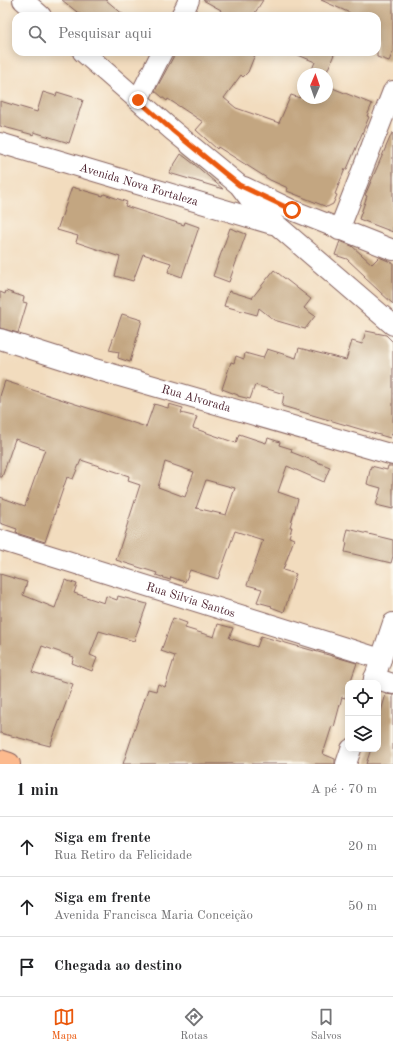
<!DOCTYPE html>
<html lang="pt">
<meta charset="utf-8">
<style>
body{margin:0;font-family:"Old Standard TT",serif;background:#f2f2f2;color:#202124}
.controls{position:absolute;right:12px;bottom:12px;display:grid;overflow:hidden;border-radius:8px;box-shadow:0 2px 10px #0003}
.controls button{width:36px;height:36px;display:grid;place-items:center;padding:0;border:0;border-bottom:1px solid #e0e0e0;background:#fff;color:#202124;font:20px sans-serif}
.compass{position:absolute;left:297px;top:68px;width:36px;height:36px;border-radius:50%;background:#fff;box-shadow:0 2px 10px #0003;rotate:2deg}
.stop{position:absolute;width:12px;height:12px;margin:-9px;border:3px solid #ea580c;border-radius:50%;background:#fff}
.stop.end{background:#ea580c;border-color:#fff;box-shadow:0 1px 4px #0008}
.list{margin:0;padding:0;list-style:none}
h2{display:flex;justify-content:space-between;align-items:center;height:52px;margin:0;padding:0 16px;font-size:17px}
h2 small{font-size:13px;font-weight:400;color:#757577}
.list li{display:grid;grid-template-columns:26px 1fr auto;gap:12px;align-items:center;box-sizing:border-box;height:60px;padding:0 16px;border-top:1px solid #e0e0e0}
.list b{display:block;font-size:15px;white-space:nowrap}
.list p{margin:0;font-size:13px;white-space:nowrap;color:#757577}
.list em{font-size:13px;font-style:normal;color:#757577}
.icon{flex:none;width:22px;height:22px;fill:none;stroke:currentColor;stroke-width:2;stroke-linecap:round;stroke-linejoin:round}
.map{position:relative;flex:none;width:393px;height:764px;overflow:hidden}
.search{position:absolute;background:#fff;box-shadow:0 2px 10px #0003;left:12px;right:12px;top:12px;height:44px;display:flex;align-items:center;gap:10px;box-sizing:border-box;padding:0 14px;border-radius:12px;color:#757577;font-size:15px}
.sheet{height:232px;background:#fff}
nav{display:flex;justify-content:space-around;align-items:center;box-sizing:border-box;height:56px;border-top:1px solid #e0e0e0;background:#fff;font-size:11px;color:#757577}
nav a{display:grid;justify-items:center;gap:2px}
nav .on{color:#ea580c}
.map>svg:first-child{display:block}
.building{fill:#c3a681;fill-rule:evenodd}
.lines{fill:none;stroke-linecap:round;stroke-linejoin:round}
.minor-casing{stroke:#85615e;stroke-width:22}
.major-casing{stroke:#85615e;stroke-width:24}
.minor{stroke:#fff;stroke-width:20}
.major{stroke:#fcba8e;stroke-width:22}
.route{stroke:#ea580c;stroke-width:5}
.labels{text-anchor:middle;stroke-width:3;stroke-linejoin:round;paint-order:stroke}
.street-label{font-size:12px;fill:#4a1f2b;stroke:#fbf7ec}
</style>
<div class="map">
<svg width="393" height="764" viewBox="0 0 393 764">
<rect width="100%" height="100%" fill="#fbf7ec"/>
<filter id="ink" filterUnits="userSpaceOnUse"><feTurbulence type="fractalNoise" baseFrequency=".025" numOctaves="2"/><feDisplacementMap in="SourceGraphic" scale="8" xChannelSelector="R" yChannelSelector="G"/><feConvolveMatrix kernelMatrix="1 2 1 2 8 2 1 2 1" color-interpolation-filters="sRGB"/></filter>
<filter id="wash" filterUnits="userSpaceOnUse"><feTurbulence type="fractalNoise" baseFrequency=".012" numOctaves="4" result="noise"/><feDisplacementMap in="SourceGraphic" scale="16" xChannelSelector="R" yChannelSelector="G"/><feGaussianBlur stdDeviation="0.9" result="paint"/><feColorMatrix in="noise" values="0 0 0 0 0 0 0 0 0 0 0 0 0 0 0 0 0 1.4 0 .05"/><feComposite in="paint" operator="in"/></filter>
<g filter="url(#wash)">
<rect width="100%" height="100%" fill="#f2dcbe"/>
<g id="blocks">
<path class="building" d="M62 0H106L125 16H82Z
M203 0H263L253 16H218L221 10Z
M321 0H393V52L389 61 377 57V16H349L350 13Z
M176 52H256L248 72 243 77 241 75 224 98 236 108 279 123 291 95 300 98 303 91V98H327V79L332 81 330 87 372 104 367 116 369 117 347 169H345L335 194 337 195 333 204 327 207 287 191 288 188 270 180 218 147 217 149 196 130 203 122 168 99 167 101 155 91Z
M291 52H335L326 74H310L315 62Z
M43 92 56 96 57 92 83 100 69 143 34 132V135L0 126V101L37 112Z
M392 133H393V232L359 219 367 196 365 195 366 193Z
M181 154 194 164 223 189 169 173Z
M72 187 103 196 104 194 127 202 125 206 184 225 185 222 199 227 182 277 168 272 171 263 143 254 133 281 115 276 120 257 76 242 78 236 57 230Z
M230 228 246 234 229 282 213 276Z
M340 241 352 246 372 264 379 257 393 263V304L364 277 365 276 347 259 335 255Z
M274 270 311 299 304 308 315 316 305 329 274 320 259 308 257 315 224 306 229 291 252 298Z
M6 291 24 297 23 302 27 303 18 333 0 328V292L5 294Z
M122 314 142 320 130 362 118 358 119 352 109 350Z
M366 331 386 335 393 342V431L390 438 282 406 284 394 255 385 250 399 238 396V395L222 389 231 362 234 363 236 356 244 359 245 353 263 358 267 349 296 358 299 348 346 360 352 341 362 344Z
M5 381 146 427 154 404 168 408 169 404 183 408 181 413 197 417 193 428 236 443 239 434 266 443 268 438 280 442 279 445 292 449 291 452 330 467 324 482 287 466 278 492 298 499 290 527H292L289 537 294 539 283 570 296 574 284 612 271 607 272 606 257 602 262 589 247 585 263 540 235 531 218 579 190 570 185 582 171 577 170 580 156 575 157 573 116 560 140 485 128 481 129 476 81 460 73 479 67 477 45 542 16 533 17 529 0 523V497L25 506 45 449 15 439 2 477H0V396ZM165 462 194 472 185 497 158 487ZM206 480 235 488 226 515 196 508Z
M371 466 387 470 388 466H393V509L376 505 381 488 367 484Z
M348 529 393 540V556L391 563 345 552 347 543 345 542Z
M0 574 27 582 23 595 55 608 65 580 77 584 74 593 104 603 106 596 117 600 118 596 147 604 134 641 99 631 90 655 97 658 92 671 72 663 74 657 42 646 32 672 73 684 50 746 0 733Z
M173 618 187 623 185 628 214 637 218 624 233 628 229 638 257 647 261 636 357 663 350 683H348V690L345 698 342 697 334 727 332 726 323 754 335 759V764H123L148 689 156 691 158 684 165 687 175 656 161 651Z
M386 694 393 695V764H366L371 749H378V722Z"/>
</g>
</g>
<g filter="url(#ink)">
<use href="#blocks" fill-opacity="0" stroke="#85615e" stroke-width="1"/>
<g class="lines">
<defs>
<g id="minor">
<path d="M23 0 41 16"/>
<path d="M181 16 189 0"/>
<path d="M83 52 172 130 239 185 256 207 393 325"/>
<path d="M138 100 162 52"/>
<path id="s1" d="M0 143 272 224"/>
<path d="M244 187 292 210 393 250"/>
<path d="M339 230 393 91"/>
<path id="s2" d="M0 339 88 367 393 455"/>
<path id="s3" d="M0 540 381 659"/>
<path d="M374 678 393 684"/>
<path d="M373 683 393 623"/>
<path d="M346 764 351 749"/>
</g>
<path id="major" d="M0 761 9 764"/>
</defs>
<use href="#minor" class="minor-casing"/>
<use href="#major" class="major-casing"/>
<use href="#minor" class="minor"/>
<use href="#major" class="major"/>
</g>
</g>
<g class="lines" filter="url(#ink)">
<path class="route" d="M138 100 172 130 239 185 292 210"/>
</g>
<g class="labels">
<g class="street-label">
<text dy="4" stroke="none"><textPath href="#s1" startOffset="145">Avenida Nova Fortaleza</textPath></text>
<text dy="4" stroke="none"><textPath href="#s2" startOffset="205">Rua Alvorada</textPath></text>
<text dy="4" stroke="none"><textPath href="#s3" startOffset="200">Rua Silvia Santos</textPath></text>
</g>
</g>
</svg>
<div class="controls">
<button><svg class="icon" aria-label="locate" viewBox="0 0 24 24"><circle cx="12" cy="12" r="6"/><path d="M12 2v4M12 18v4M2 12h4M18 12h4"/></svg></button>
<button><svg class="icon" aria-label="layers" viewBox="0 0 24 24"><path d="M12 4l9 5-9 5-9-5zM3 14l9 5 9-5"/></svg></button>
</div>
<svg class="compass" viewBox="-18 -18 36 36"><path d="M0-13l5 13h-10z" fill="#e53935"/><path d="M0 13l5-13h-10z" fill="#757577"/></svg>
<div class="stop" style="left:292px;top:210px"></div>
<div class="stop end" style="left:138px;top:100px"></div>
<div class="search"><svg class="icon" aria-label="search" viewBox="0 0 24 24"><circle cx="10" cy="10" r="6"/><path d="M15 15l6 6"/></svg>Pesquisar aqui</div>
</div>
<section class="sheet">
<h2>1 min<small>A pé · 70 m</small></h2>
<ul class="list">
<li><svg class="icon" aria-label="ahead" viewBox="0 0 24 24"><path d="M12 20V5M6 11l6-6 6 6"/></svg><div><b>Siga em frente</b><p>Rua Retiro da Felicidade</p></div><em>20 m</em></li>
<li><svg class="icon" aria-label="ahead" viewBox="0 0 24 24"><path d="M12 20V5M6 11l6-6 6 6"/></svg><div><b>Siga em frente</b><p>Avenida Francisca Maria Conceição</p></div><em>50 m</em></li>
<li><svg class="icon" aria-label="arrive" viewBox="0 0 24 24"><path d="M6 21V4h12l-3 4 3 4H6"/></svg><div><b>Chegada ao destino</b></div></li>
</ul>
</section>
<nav>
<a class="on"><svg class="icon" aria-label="map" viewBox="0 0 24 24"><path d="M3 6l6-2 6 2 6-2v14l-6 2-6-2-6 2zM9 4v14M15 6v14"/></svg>Mapa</a>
<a><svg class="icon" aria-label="directions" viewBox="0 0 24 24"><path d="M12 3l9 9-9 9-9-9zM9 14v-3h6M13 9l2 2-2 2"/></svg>Rotas</a>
<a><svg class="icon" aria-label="saved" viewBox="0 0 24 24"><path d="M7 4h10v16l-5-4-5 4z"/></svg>Salvos</a>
</nav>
